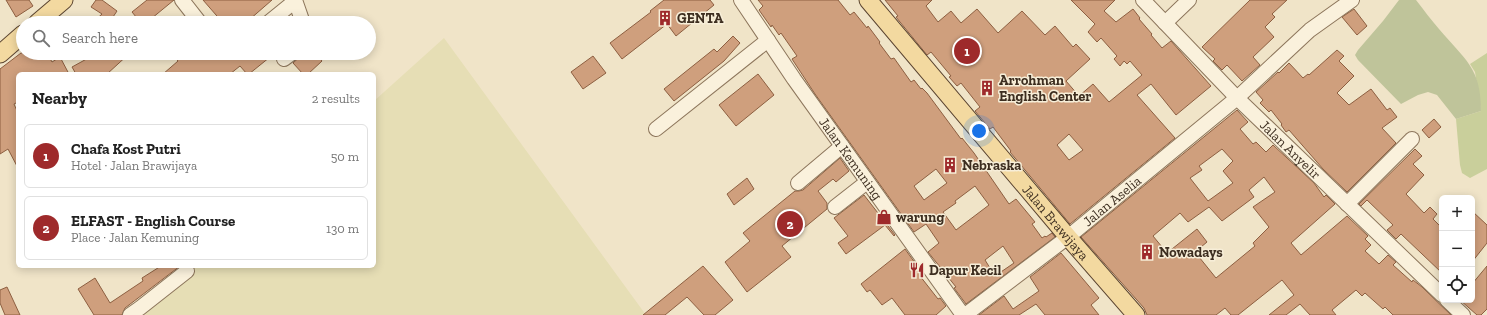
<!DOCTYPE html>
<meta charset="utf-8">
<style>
body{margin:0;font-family:"Zilla Slab",serif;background:#f2f2f2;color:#222}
.controls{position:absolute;right:12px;bottom:12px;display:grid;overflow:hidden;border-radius:6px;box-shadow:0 2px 10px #0003}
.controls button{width:36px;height:36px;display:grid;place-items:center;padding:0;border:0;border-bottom:1px solid #e0e0e0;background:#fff;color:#222;font:20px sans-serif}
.you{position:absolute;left:979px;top:131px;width:14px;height:14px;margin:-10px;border:3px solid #fff;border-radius:50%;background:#1a73e8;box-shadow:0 0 0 6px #1a73e833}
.badge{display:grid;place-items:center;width:26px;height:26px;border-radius:50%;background:#9e2a2b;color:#fff;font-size:13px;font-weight:700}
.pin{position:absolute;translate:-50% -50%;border:2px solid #fff;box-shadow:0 1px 4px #0006}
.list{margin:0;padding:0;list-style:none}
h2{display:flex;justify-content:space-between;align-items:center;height:52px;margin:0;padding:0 16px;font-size:17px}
h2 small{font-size:13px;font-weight:400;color:#767676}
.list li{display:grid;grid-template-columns:26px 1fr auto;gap:12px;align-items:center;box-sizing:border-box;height:64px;margin:0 8px 8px;padding:0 8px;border:1px solid #e0e0e0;border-radius:6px}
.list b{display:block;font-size:15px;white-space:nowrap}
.list p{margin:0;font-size:13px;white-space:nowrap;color:#767676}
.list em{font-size:13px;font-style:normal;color:#767676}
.icon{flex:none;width:22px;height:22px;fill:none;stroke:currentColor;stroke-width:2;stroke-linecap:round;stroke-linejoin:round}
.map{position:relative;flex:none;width:1487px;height:315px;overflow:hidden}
.search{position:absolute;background:#fff;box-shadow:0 2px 10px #0003;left:16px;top:16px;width:360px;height:44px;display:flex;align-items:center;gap:10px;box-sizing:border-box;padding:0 14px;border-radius:22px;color:#767676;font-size:15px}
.panel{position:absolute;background:#fff;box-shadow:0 2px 10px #0003;left:16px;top:72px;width:360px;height:196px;border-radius:6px}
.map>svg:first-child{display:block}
.farmland{fill:#e6deb5}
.green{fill:#c9cf9b}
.cemetery{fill:#bfc49a}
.building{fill:#cf9f7d;stroke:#8d5f41;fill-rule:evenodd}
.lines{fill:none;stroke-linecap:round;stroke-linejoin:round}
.minor-casing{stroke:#8d765c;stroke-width:16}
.major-casing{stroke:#5b4430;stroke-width:19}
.minor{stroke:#faf1dc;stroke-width:14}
.major{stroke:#f3d9a0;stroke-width:17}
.labels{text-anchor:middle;stroke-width:3;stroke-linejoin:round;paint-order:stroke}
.poi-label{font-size:14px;font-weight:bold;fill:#3d2e20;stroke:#f7eed8;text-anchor:start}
.street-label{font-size:14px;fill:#3d2e20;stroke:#f7eed8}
</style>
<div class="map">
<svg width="1487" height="315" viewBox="0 0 1487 315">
<rect width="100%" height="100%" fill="#f0e4c8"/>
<path class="farmland" d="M444 38 646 315H145L140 308 191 266H374V101Z"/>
<path class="green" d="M1487 53V169L1470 178 1462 173 1460 165 1456 119 1481 111 1475 72 1470 64Z"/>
<path class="cemetery" d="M1399 0H1416C1424 10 1431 20 1439 29 1465 60 1481 67 1481 111L1456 119 1437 95 1428 92 1418 95 1401 104 1358 60 1355 55 1358 50 1383 21Z"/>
<path class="building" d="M6 0H29L33 6 16 17Z
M96 0H102L117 11 109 23H92L102 14 91 7Z
M147 0H174L146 23H141L132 12Z
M203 0H272L249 20 248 18 242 23H223Z
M664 0H710L714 5 676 36 667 24 622 59 610 43 651 12 650 11Z
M758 0H838L850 15 854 12 867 28 868 26 880 42 879 43 891 59 894 58 911 82 914 80 921 89 922 88 927 93 961 139 962 138 974 153 1009 204 1016 199 1035 222 1032 224 1042 238 1045 236 1046 237 1052 233 1055 237 966 304 954 288 956 287 928 252 939 243 926 224 914 232 815 94 792 59 797 56 781 33 779 35 772 25 771 27 759 10 763 6ZM936 169 947 183 924 200 914 186ZM975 186 989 205 956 230 943 212 956 203 955 201ZM1003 246 1014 263 995 276 985 260Z
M885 0H932L926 6 938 22 951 11 961 23 977 9 998 33 1022 11 1045 35 1055 26 1073 47 1076 44 1090 59 1066 81 1079 96 1093 84 1109 102 1142 75 1130 61 1127 64 1124 61 1120 66 1114 59 1117 56 1101 38 1097 42 1088 32 1095 24 1071 0H1115L1104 11 1116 22 1133 9 1140 18 1139 19 1152 34 1151 35 1162 48 1171 41 1211 86 1176 115 1151 84 1137 95 1175 138 1070 224 1010 152 1011 151 993 127 990 129 975 111 980 107 961 83 957 86 949 77 951 76 931 52 927 55 900 22 896 17 898 16ZM1069 134 1083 150 1069 160 1057 145Z
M1250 0H1287L1272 14 1275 17 1265 27 1274 37 1253 57 1260 65 1242 81 1227 65 1222 70 1213 61 1215 59 1202 47Z
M1354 9 1367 26 1357 35 1342 17Z
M733 36 740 43 724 61 674 101 664 89 714 49 717 52Z
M1337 50 1344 56 1339 61 1354 76 1337 93 1349 105 1371 89 1387 110 1390 108 1397 117 1382 128 1396 143 1347 192 1323 169 1289 130 1286 132 1281 125 1282 124 1271 110 1269 112 1260 103 1263 100 1256 92 1278 72 1279 73 1289 63 1303 78 1308 74 1309 75Z
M21 53H47L52 62 60 57 69 74H18V102L14 104 18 113V168L8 149 0 154V69Z
M89 53H130L107 74H76L72 67 92 56Z
M171 53H275L249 74H247L240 66 230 74H163L178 61Z
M304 53H315L322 61 308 74H303L293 63Z
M593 56 606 73 583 89 571 72Z
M758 74 774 95 736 126 719 105Z
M1237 110 1248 122 1240 129 1253 144 1256 142 1266 152 1273 145 1314 183 1324 197 1326 195 1335 204 1291 243 1301 255 1347 216 1368 236 1365 239 1371 245 1365 251 1379 264 1388 255 1396 262 1393 265 1412 282 1413 280 1422 287 1451 315H1393L1385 307 1383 309 1365 293 1362 296 1356 290 1332 310 1336 315H1310L1300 304 1286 315H1269L1294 295 1282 280 1238 315H1231L1225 308 1216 315H1147L1144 308 1081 237ZM1222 149 1233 161 1223 171 1233 183 1208 201 1190 178 1202 170 1199 166ZM1264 177 1275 192 1253 207 1269 227 1253 243 1255 246 1216 278 1195 252 1207 242 1197 229 1167 253 1153 236 1180 213 1188 222 1209 207 1222 221 1254 197 1249 190Z
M1434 119 1441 127 1429 138 1422 130Z
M1415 149 1422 156 1413 164 1424 175 1406 194 1424 213 1430 207 1437 214 1433 219 1442 228V273L1401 234 1396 239 1387 230 1393 225 1367 200 1361 206 1359 204Z
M840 158 849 171 836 182 833 179 818 191 827 203V209L782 246 791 257 747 292 725 262 750 241 743 233 795 191H799L803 190Z
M747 178 754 189 734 205 727 194Z
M864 195 895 235 894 236 885 225 846 254 838 243 848 236 834 218Z
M1472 211 1487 225V243L1472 262Z
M905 249 923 274 920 276 938 299 940 298 946 306 936 315H905L892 298 882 305 870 290 867 292 861 284Z
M1061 253 1099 298 1091 305 1099 315H1045L1036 304 1019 315H979L1004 296 1013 309 1039 291 1030 277Z
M161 266H180L125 308 122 315H94L78 289 95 278 110 303 143 281 142 278Z
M703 266 733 300 715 315H704L687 297 665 315H643Z
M1487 266V309L1481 315H1477L1460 300H1472V284Z
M7 287 20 315H5L0 303V290Z"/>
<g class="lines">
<defs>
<g id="minor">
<path d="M182 0 200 23"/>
<path d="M295 0 303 23"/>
<path id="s1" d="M741 0 794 79 963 315"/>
<path id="s2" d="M1143 0 1237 98 1442 295"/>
<path d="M268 23 295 1"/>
<path d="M1165 23 1189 0"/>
<path d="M284 59 292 53"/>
<path d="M656 129 768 40"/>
<path d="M798 183 842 146"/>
<path d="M1347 204 1412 139"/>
<path d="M835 207 867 182"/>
<path d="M1447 300 1463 315"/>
<path d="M130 315 140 308 187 271"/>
<path id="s3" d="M965 315 1068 237 1237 98 1310 30 1352 0"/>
</g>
<g id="major">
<path id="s4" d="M868 0 1068 237 1136 315"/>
<path d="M37 23 64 0"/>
<path d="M0 54 23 34"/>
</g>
</defs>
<use href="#minor" class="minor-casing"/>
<use href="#major" class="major-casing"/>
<use href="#minor" class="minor"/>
<use href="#major" class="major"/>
</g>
<defs>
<symbol id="building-bare" viewBox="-9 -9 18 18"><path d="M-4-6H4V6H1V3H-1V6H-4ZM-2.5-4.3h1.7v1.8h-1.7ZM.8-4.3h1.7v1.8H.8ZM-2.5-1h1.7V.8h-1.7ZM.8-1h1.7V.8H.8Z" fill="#9e2a2b" stroke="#f7eed8" stroke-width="2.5" paint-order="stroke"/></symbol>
<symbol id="shop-bare" viewBox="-9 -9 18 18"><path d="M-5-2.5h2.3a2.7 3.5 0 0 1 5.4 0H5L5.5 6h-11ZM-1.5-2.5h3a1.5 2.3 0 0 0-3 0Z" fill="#9e2a2b" stroke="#f7eed8" stroke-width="2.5" paint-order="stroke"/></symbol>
<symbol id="restaurant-bare" viewBox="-9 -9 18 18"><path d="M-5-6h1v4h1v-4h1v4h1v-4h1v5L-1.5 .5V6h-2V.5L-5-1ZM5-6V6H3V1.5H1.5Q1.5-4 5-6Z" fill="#9e2a2b" stroke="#f7eed8" stroke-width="2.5" paint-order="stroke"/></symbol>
</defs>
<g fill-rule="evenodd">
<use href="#building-bare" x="654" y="7" width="22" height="22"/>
<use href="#building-bare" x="976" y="77" width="22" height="22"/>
<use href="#building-bare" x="939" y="154" width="22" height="22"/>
<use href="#shop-bare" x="873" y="206" width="22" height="22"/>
<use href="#building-bare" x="1136" y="241" width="22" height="22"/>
<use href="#restaurant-bare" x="906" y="259" width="22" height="22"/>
</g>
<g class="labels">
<g class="poi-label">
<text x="677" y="23">GENTA</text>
<text x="999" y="85">Arrohman<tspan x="999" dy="16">English Center</tspan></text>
<text x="962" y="170">Nebraska</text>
<text x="896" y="222">warung</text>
<text x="1159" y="257">Nowadays</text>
<text x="929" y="275">Dapur Kecil</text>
</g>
<g class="street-label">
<text dy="5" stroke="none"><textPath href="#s2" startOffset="210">Jalan Anyelir</textPath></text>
<text dy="5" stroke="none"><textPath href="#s1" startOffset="193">Jalan Kemuning</textPath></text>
<text dy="5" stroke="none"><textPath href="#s3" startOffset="186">Jalan Aselia</textPath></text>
<text dy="5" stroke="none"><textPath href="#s4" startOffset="291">Jalan Brawijaya</textPath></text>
</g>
</g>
</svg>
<div class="controls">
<button>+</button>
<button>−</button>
<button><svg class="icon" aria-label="locate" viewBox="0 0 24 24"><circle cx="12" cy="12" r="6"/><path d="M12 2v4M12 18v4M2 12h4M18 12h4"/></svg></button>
</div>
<div class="you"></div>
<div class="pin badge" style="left:967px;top:51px">1</div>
<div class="pin badge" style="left:790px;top:224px">2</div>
<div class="search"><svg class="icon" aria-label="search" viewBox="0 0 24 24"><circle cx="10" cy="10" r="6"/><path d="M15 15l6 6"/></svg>Search here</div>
<section class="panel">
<h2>Nearby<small>2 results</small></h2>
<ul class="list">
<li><span class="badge">1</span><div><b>Chafa Kost Putri</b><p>Hotel · Jalan Brawijaya</p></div><em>50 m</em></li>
<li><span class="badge">2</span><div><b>ELFAST - English Course</b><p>Place · Jalan Kemuning</p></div><em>130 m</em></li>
</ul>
</section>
</div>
